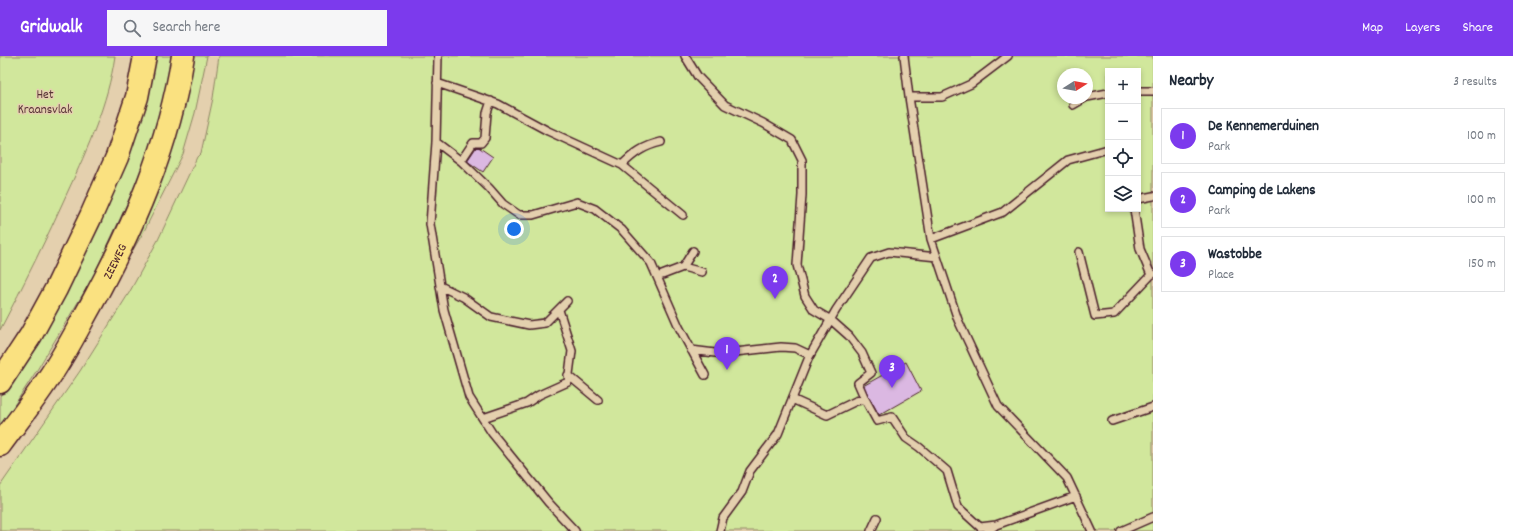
<!DOCTYPE html>
<meta charset="utf-8">
<style>
body{margin:0;font-family:Dekko,sans-serif;background:#f6f6f7;color:#1f2937}
.controls{position:absolute;right:12px;top:12px;display:grid;overflow:hidden;border-radius:0px;box-shadow:0 2px 6px #0003}
.controls button{width:36px;height:36px;display:grid;place-items:center;padding:0;border:0;border-bottom:1px solid #e0e1e3;background:#fff;color:#1f2937;font:20px sans-serif}
.compass{position:absolute;left:1057px;top:12px;width:36px;height:36px;border-radius:50%;background:#fff;box-shadow:0 2px 6px #0003;rotate:79deg}
.you{position:absolute;left:514px;top:173px;width:14px;height:14px;margin:-10px;border:3px solid #fff;border-radius:50%;background:#1a73e8;box-shadow:0 0 0 6px #1a73e833}
.badge{display:grid;place-items:center;width:26px;height:26px;border-radius:50%;background:#7c3aed;color:#fff;font-size:13px;font-weight:700}
.pin{position:absolute;translate:-50% -33px;filter:drop-shadow(0 1px 2px #0008)}
.pin::after{content:'';position:absolute;top:21px;width:14px;height:12px;background:inherit;clip-path:polygon(0 0,100% 0,50% 100%)}
.list{margin:0;padding:0;list-style:none}
h2{display:flex;justify-content:space-between;align-items:center;height:52px;margin:0;padding:0 16px;font-size:17px}
h2 small{font-size:13px;font-weight:400;color:#747a83}
.list li{display:grid;grid-template-columns:26px 1fr auto;gap:12px;align-items:center;box-sizing:border-box;height:56px;margin:0 8px 8px;padding:0 8px;border:1px solid #e0e1e3;border-radius:0px}
.list b{display:block;font-size:15px;white-space:nowrap}
.list p{margin:0;font-size:13px;white-space:nowrap;color:#747a83}
.list em{font-size:13px;font-style:normal;color:#747a83}
.icon{flex:none;width:22px;height:22px;fill:none;stroke:currentColor;stroke-width:2;stroke-linecap:round;stroke-linejoin:round}
.map{position:relative;flex:none;width:1153px;height:475px;overflow:hidden}
header{display:flex;align-items:center;gap:24px;box-sizing:border-box;height:56px;padding:0 20px;background:#7c3aed;color:#fff}
header strong{font-size:19px}
nav{display:flex;gap:22px;margin-inline-start:auto;font-size:14px}
.search{width:280px;height:36px;background:#f6f6f7;display:flex;align-items:center;gap:10px;box-sizing:border-box;padding:0 14px;border-radius:0px;color:#747a83;font-size:15px}
main{display:flex}
aside{flex:1;background:#fff}
.map>svg:first-child{display:block}
.green{fill:#d1e79c;stroke:#8e8364;fill-rule:evenodd}
.building{fill:#dbb8e2;stroke:#4a1f2b}
.lines{fill:none;stroke-linecap:round;stroke-linejoin:round}
.service-casing{stroke:#4a1f2b;stroke-width:10}
.primary-casing{stroke:#4a1f2b;stroke-width:25}
.service{stroke:#e4d0ae;stroke-width:7}
.primary{stroke:#fae180;stroke-width:22}
.labels{text-anchor:middle;stroke-width:3;stroke-linejoin:round;paint-order:stroke}
.park-label{font-size:13px;fill:#583336;stroke:#e4d0ae}
.street-label{font-size:13px;fill:#4a1f2b;stroke:#e4d0ae}
</style>
<header>
<strong>Gridwalk</strong>
<div class="search"><svg class="icon" aria-label="search" viewBox="0 0 24 24"><circle cx="10" cy="10" r="6"/><path d="M15 15l6 6"/></svg>Search here</div>
<nav><a>Map</a><a>Layers</a><a>Share</a></nav>
</header>
<main>
<div class="map">
<svg width="1153" height="475" viewBox="0 0 1153 475">
<rect width="100%" height="100%" fill="#e4d0ae"/>
<filter id="ink" filterUnits="userSpaceOnUse"><feTurbulence type="fractalNoise" baseFrequency=".025" numOctaves="2"/><feDisplacementMap in="SourceGraphic" scale="8" xChannelSelector="R" yChannelSelector="G"/><feConvolveMatrix kernelMatrix="1 2 1 2 8 2 1 2 1" color-interpolation-filters="sRGB"/></filter>
<g filter="url(#ink)">
<path class="green" d="M0 0H115C108 47 88 92 68 135 47 182 24 228 0 274Z
M152 0H174L159 65 142 115 120 163 92 223 37 314 0 371V340L14 320Z
M194 0H207L195 57 183 98 143 177 108 236 178 67 190 22Z
M219 0H1153V475H0V430L80 315 129 237 158 184 197 101 201 97 213 42ZM1108 15H1138V153H1108ZM1063 18H1087V42H1063Z"/>
<path class="building" d="M477 90 493 101 483 116 467 105Z
M906 306 921 335 879 359 863 330Z"/>
<g class="lines">
<defs>
<path id="service" d="M438 0 436 86 430 168 444 254 469 341 492 377 548 446 575 475
M685 0 698 21 725 49 763 67 792 84 802 104V139L797 209 805 240 814 254 831 264 849 280 862 297 871 317 858 327 865 343
M904 0 909 41H942L971 28 1008 0
M437 27 498 48 548 75 622 109 683 159
M1138 35H1153
M909 41 931 183 958 264 998 350 1067 422 1092 475
M1087 41 1108 37
M1073 49 1085 42
M436 86 461 105 489 132 503 148 519 159H533L577 146 595 153 622 174 651 207 679 271 705 319
M461 105 473 87H481L485 82 487 57 491 45
M622 109C634 97 644 90 661 86
M1138 143 1153 140
M1134 153 1140 193 1151 219 1153 218
M931 183 1003 156 1068 104 1108 93
M1079 196 1095 260 1114 258 1151 219
M683 211 702 216
M657 221 683 211 693 195
M440 230 463 241 491 261 529 269 545 267 567 245
M691 294 715 297 735 296 781 291 795 292 810 299
M568 319 598 344
M792 343 827 359 856 345 865 343 877 365 892 361 906 382 919 391 947 415 958 451 980 471 996 469
M483 362 527 347 539 339 568 326 572 295 559 254
M1112 365 1153 351
M720 475 723 462 742 436 750 415 778 378 809 301 836 254 871 202 889 196 937 201
M871 475 877 462
M988 475 996 469 1076 440
M1121 475 1153 461"/>
<g id="primary">
<path d="M0 326 31 279 56 233 91 160 117 101 137 41 145 0"/>
<path id="s1" d="M0 389C16 367 33 346 48 323 64 300 77 274 91 249 134 170 169 90 183 0"/>
</g>
</defs>
<use href="#service" class="service-casing"/>
<use href="#primary" class="primary-casing"/>
<use href="#service" class="service"/>
<use href="#primary" class="primary"/>
</g>
</g>
<g class="labels">
<g class="park-label">
<text x="45" y="42">Het<tspan x="45" dy="15">Kraansvlak</tspan></text>
</g>
<g class="street-label">
<text dy="5" stroke="none"><textPath href="#s1" startOffset="217">ZEEWEG</textPath></text>
</g>
</g>
</svg>
<div class="controls">
<button>+</button>
<button>−</button>
<button><svg class="icon" aria-label="locate" viewBox="0 0 24 24"><circle cx="12" cy="12" r="6"/><path d="M12 2v4M12 18v4M2 12h4M18 12h4"/></svg></button>
<button><svg class="icon" aria-label="layers" viewBox="0 0 24 24"><path d="M12 4l9 5-9 5-9-5zM3 14l9 5 9-5"/></svg></button>
</div>
<svg class="compass" viewBox="-18 -18 36 36"><path d="M0-13l5 13h-10z" fill="#e53935"/><path d="M0 13l5-13h-10z" fill="#747a83"/></svg>
<div class="you"></div>
<div class="pin badge" style="left:727px;top:314px">1</div>
<div class="pin badge" style="left:775px;top:243px">2</div>
<div class="pin badge" style="left:892px;top:332px">3</div>
</div>
<aside>
<h2>Nearby<small>3 results</small></h2>
<ul class="list">
<li><span class="badge">1</span><div><b>De Kennemerduinen</b><p>Park</p></div><em>100 m</em></li>
<li><span class="badge">2</span><div><b>Camping de Lakens</b><p>Park</p></div><em>100 m</em></li>
<li><span class="badge">3</span><div><b>Wastobbe</b><p>Place</p></div><em>150 m</em></li>
</ul>
</aside>
</main>
